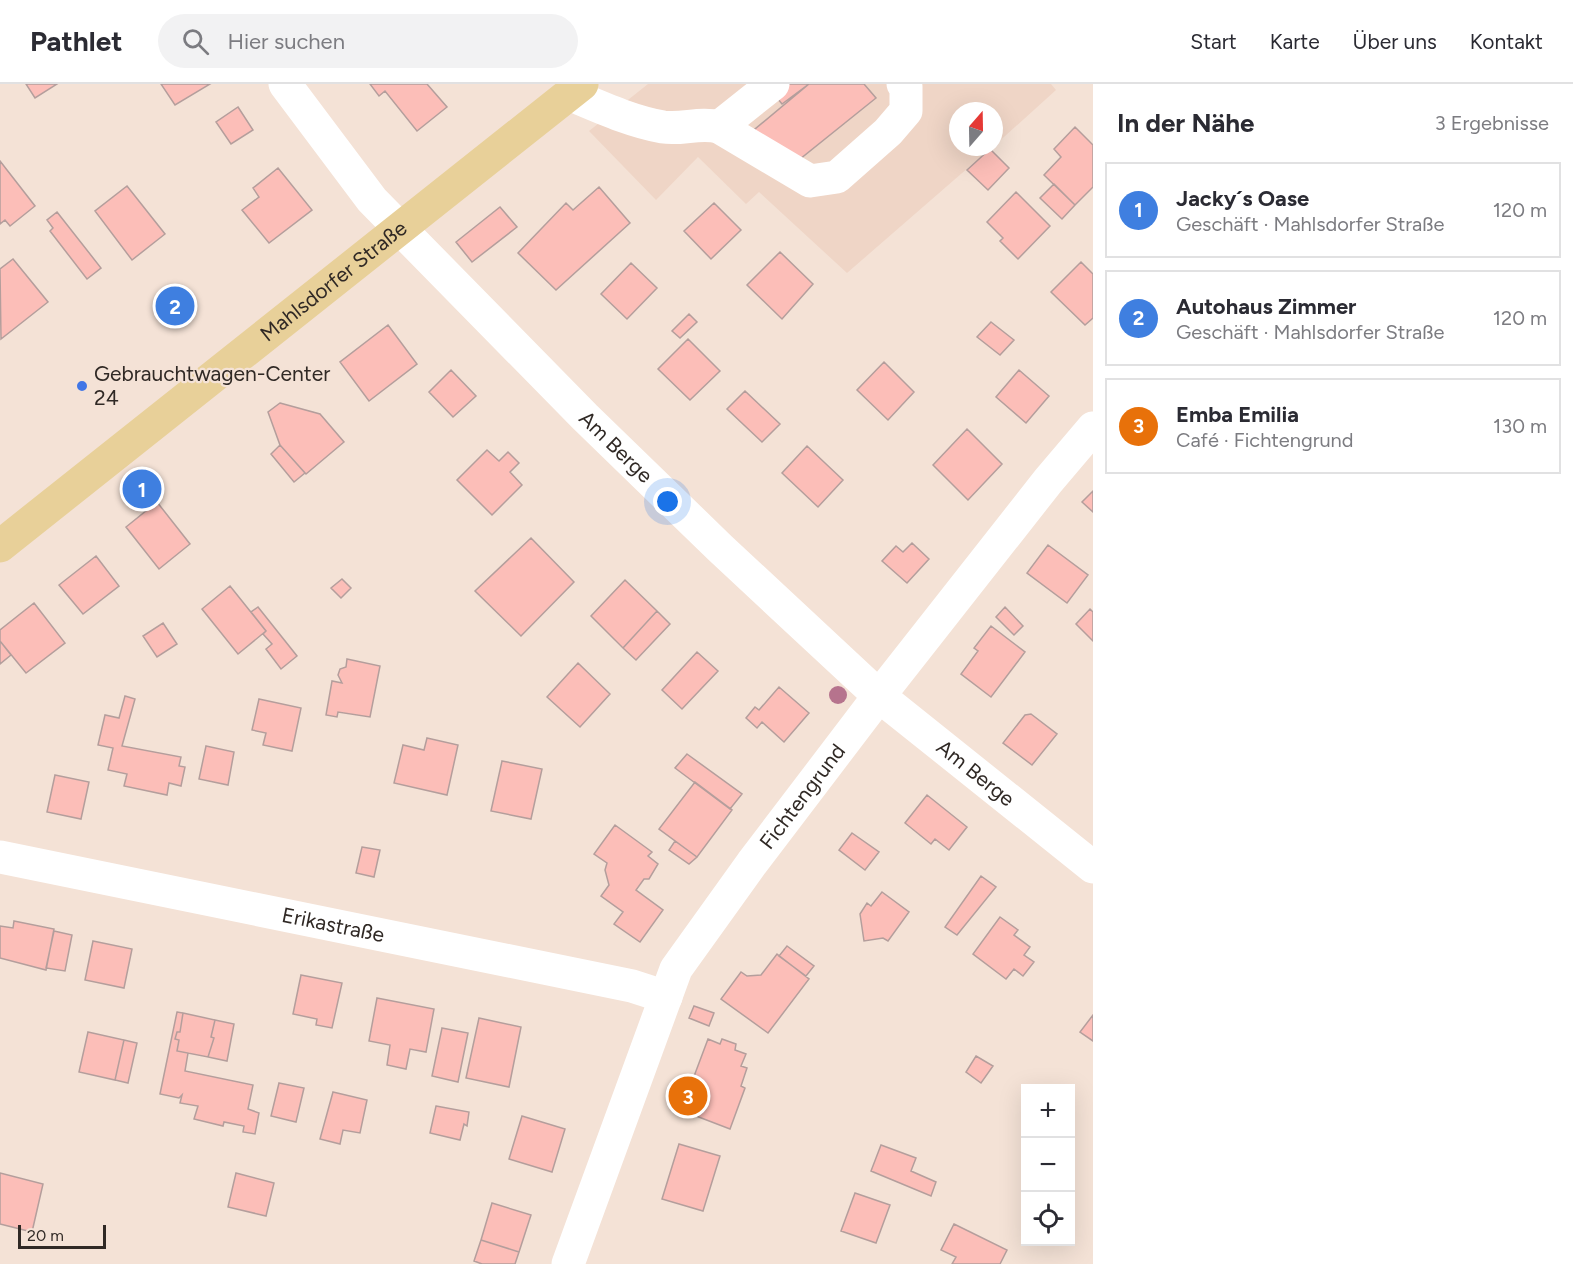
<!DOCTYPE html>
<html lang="de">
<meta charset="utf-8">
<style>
body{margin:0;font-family:Figtree,sans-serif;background:#f2f2f3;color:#2b2b33}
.controls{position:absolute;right:18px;bottom:18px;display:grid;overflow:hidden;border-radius:0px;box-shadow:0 6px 24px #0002}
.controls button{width:54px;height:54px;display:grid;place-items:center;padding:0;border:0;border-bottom:2px solid #e1e1e2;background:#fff;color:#2b2b33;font:30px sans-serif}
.compass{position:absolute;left:949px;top:18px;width:54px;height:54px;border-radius:50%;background:#fff;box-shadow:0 6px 24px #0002;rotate:20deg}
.scale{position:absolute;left:18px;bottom:15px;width:88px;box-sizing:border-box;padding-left:6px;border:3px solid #302925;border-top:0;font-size:16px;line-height:21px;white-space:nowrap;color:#302925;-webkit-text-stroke:4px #f4e2d6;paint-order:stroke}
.you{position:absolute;left:668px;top:418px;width:21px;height:21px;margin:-15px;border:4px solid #fff;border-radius:50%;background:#1a73e8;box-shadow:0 0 0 9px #1a73e833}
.badge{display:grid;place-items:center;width:39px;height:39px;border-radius:50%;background:#4176e6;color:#fff;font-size:20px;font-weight:700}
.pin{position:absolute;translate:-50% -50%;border:3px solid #fff;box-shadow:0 2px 6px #0006}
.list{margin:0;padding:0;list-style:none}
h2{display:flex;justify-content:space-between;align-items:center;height:78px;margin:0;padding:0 24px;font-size:26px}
h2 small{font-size:20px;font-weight:400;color:#7c7c81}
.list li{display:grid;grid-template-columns:39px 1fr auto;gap:18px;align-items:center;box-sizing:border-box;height:96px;margin:0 12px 12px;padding:0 12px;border:2px solid #e1e1e2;border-radius:0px}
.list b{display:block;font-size:22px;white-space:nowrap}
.list p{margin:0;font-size:20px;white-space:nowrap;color:#7c7c81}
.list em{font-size:20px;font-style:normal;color:#7c7c81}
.icon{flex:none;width:33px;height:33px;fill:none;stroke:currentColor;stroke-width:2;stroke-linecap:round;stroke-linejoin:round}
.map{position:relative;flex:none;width:1093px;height:1180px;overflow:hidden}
header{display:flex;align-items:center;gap:36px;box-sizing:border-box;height:84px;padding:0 30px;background:#fff;border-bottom:2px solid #e1e1e2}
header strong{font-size:28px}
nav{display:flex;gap:33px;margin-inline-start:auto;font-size:21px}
.search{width:420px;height:54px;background:#f2f2f3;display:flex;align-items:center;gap:15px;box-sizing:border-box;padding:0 21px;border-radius:33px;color:#7c7c81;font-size:22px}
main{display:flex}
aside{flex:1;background:#fff}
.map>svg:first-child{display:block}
.built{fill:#efd5c6}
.building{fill:#fcbeb8;stroke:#b49e9c;stroke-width:1.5}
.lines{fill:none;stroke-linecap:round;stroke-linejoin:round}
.minor{stroke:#fff;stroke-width:33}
.major{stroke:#e8d099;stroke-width:33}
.tree{fill:#b6738d}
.poi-dot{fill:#4176e6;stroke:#f4e2d6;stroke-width:2}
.labels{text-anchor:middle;stroke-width:4.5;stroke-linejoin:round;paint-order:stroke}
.street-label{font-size:21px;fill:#302925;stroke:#f4e2d6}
.poi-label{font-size:21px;fill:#302925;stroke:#f4e2d6;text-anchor:start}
</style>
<header>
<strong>Pathlet</strong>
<div class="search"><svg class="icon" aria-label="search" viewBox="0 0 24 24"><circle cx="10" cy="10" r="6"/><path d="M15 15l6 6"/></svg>Hier suchen</div>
<nav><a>Start</a><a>Karte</a><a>Über uns</a><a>Kontakt</a></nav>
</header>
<main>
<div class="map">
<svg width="1093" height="1180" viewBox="0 0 1093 1180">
<rect width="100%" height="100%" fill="#f4e2d6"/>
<path class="built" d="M648 0H1051L1056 6 994 62V27H958V63H992L847 189 759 108 746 120 698 73 656 116 589 47Z"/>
<path class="building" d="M26 0H57L35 14Z
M161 0H210L175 21Z
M370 0H427L447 23 417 47 385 7 379 12Z
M766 0H809L782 20Z
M809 0H864L876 14 795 79 749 50Z
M238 23 253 46 231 60 216 38Z
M1075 43 1093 61V103L1075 121 1044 91 1061 73 1054 65Z
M990 65 1009 84 988 106 967 86Z
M0 77 35 122 10 142 5 136 0 140Z
M278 84 312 126 269 159 242 126 259 113 253 104Z
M1054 100 1075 121 1062 135 1040 114Z
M127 102 165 150 132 176 95 127Z
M599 103 630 139 556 206 518 169 566 119 573 126Z
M1016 108 1050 142 1018 175 1000 157 1003 154 987 138Z
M714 119 741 146 711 175 684 147Z
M500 123 517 143 472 178 456 158Z
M57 128 101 184 87 195 50 147 53 144 47 136Z
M780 168 813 200 782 235 747 201Z
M13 175 48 218 1 255 0 185Z
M1081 178 1093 190V234L1085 241 1051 208Z
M631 179 657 204 627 235 601 210Z
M689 230 697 238 680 254 672 247Z
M991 238 1014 256 1000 271 977 253Z
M388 241 417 280 369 317 340 278Z
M688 255 720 287 690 316 658 285Z
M884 278 914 308 888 336 857 306Z
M451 286 476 312 453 333 429 308Z
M1019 286 1049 312 1026 339 996 313Z
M745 307 780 340 762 358 727 325Z
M280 319 320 330 344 358 306 390 280 361 268 328Z
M967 345 1002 380 968 416 933 381Z
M280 361 305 389 294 398 271 370Z
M807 362 843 396 818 423 782 389Z
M487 366 499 377 508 368 519 379 510 388 522 401 492 431 457 396Z
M1093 407V428L1082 418Z
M157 418 190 460 159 485 126 443Z
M531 454 574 498 521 552 475 507Z
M912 459 929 475 907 499 882 477 896 462 903 468Z
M1048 461 1088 491 1067 519 1027 489Z
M96 472 119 502 83 530 59 501Z
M342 495 351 504 341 514 331 504Z
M625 496 657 527 623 564 591 532Z
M230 502 266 547 238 570 202 525Z
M34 519 65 559 26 589 0 557V546Z
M258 523 297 572 281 585 266 565 272 560 263 550 266 547 251 528Z
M1005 523 1023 542 1014 551 996 533Z
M1090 525 1093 528V557L1076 540Z
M657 527 670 540 636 576 623 564Z
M163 539 177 560 157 573 143 552Z
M991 542 1025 568 991 613 961 590 978 567 974 564Z
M0 557 11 571 0 580Z
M697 568 718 587 682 625 662 606Z
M347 575 380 582 370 633 338 628 337 633 326 631 332 597 342 599 338 591 340 585 346 583Z
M578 579 610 610 580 643 547 613Z
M779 603 809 629 784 658 762 638 757 644 746 634 755 623 759 626Z
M125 612 135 615 122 662 181 673 179 682 185 683 181 702 169 699 167 711 124 702 127 690 108 686 113 664 98 661 105 631 119 634Z
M259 615 301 624 292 667 263 661 266 649 252 646Z
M1031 630 1057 650 1032 681 1003 659 1025 631Z
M427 654 458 661 447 711 394 699 403 661 424 666Z
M206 662 234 668 228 701 199 695Z
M687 670 742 710 730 725 675 684Z
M502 677 542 685 531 735 491 727Z
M55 691 89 698 81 735 47 728Z
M695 698 732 726 697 773 659 745Z
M927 711 967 743 949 766 935 755 931 760 905 739Z
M615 741 652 768 648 772 658 780 649 795H644L636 806 663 826 640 858 614 840 623 828 601 812 609 801 605 786 607 779 594 770Z
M852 749 879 768 865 786 839 766Z
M675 757 697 773 689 780 669 766Z
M362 763 380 766 374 793 356 789Z
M981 792 996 803 957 851 945 843Z
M882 808 909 828 888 857 883 854 864 857 860 830 867 819 871 822Z
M1000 833 1018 846 1014 851 1030 863 1024 871 1034 878 1023 892 1014 885 1006 895 973 870Z
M14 837 54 845 46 886 0 874V842L13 844Z
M54 847 72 851 65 887 46 884Z
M93 857 132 865 124 904 85 896Z
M787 862 814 882 806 892 779 872Z
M777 870 809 895 768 949 721 915 741 888 747 892 761 891Z
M301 891 342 899 332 944 316 941 317 935 293 930Z
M377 914 434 925 426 968 410 965 406 985 387 981 390 961 369 957Z
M694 922 714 929 709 942 689 934Z
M177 928 183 929 180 948H177L175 955 179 956 177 967 188 969 185 987 253 1001 248 1025 259 1029 255 1050 243 1048 244 1042 224 1038 223 1042 194 1035 198 1022 180 1019 182 1011 179 1014 160 1010Z
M183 929 215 936 211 953 214 954 208 973 177 967 179 956 175 955 177 948H180Z
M1093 931V957L1080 948Z
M479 934 521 943 509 1003 466 994Z
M215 936 234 940 227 977 208 973 214 954 211 953Z
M442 944 468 949 458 998 432 992Z
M88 948 124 956 115 996 79 988Z
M708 955 720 960 722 955 736 960 735 966 746 970 741 982 747 984 741 1002 745 1004 730 1045 670 1022 678 999 690 1003Z
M124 956 137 959 128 999 115 996Z
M976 972 993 982 981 999 966 988Z
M279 999 304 1004 296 1038 271 1032Z
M333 1008 367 1016 360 1049 343 1046 340 1060 320 1055Z
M436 1022 469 1028 467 1042 464 1040 460 1056 430 1049Z
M522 1032 565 1045 552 1088 509 1075Z
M679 1060 720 1072 703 1127 662 1115Z
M881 1061 916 1074 911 1087 936 1098 931 1112 871 1087Z
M0 1089 43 1100 32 1148 0 1140Z
M236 1089 274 1099 266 1132 228 1123Z
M855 1109 890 1121 876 1159 841 1147Z
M492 1119 531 1131 519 1168 481 1156Z
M954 1140 1007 1166 1000 1180H952L956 1173 941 1166Z
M481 1156 519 1168 515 1180H482L474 1177Z"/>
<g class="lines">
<g class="minor">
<path id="s1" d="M285 0 372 116 585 333 720 464 879 612 1093 783"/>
<path d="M569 10C600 23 630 37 663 43 682 46 700 38 719 43L810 97 837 93 888 48 906 27V3L903 0"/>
<path d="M719 43 773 0"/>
<path id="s2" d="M0 773 632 902 666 913"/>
<path id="s3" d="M568 1180 676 885 752 779 879 612 1048 397 1093 344"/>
</g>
<path class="major" id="s4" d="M0 462 582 0"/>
</g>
<circle class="tree" cx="838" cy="611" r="9"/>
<circle class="poi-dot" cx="82" cy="302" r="6"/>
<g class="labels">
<g class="street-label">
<text dy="7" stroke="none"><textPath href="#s4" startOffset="426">Mahlsdorfer Straße</textPath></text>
<text dy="7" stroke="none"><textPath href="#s1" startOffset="492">Am Berge</textPath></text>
<text dy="7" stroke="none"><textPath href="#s1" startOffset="978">Am Berge</textPath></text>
<text dy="7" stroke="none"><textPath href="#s3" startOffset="528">Fichtengrund</textPath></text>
<text dy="7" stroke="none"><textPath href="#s2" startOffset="340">Erikastraße</textPath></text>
</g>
<g class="poi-label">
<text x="94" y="297">Gebrauchtwagen-Center<tspan x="94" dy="24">24</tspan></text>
</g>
</g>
</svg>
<div class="controls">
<button>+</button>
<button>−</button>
<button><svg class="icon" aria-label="locate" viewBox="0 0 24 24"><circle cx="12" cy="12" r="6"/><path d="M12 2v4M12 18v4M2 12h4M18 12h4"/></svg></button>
</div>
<svg class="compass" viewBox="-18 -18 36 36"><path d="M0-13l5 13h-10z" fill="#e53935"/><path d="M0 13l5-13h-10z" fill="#7c7c81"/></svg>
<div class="scale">20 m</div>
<div class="you"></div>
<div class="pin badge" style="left:142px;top:405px;background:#3f7fe0">1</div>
<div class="pin badge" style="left:175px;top:222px;background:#3f7fe0">2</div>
<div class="pin badge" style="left:688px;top:1012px;background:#e8710a">3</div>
</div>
<aside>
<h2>In der Nähe<small>3 Ergebnisse</small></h2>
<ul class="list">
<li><span class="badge" style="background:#3f7fe0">1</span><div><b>Jacky´s Oase</b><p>Geschäft · Mahlsdorfer Straße</p></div><em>120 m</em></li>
<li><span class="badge" style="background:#3f7fe0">2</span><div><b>Autohaus Zimmer</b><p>Geschäft · Mahlsdorfer Straße</p></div><em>120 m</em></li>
<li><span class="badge" style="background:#e8710a">3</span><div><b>Emba Emilia</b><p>Café · Fichtengrund</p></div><em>130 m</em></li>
</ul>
</aside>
</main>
